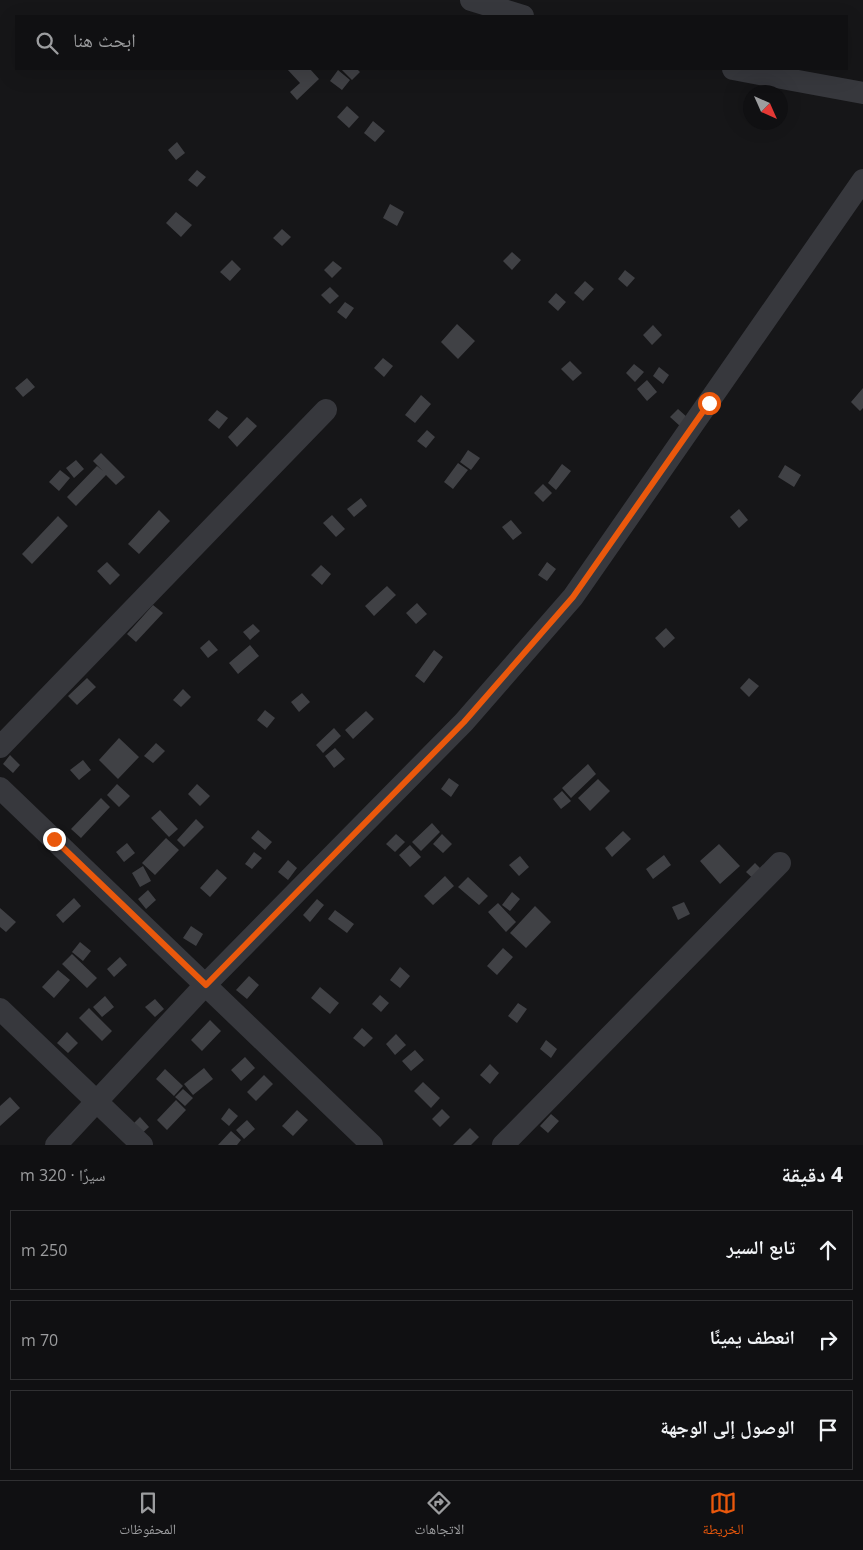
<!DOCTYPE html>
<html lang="ar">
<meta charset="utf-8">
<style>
body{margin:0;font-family:"Open Sans","Noto Naskh Arabic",sans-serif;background:#1e1e20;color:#f1f3f6;direction:rtl}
.compass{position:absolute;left:743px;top:85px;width:45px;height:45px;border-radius:50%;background:#101012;box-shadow:0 5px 20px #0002;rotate:135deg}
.stop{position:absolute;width:15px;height:15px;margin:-11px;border:4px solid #ea580c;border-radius:50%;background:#fff}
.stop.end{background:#ea580c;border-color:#fff;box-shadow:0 1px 5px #0008}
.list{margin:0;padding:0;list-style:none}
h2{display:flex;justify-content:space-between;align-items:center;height:65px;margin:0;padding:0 20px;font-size:21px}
h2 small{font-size:16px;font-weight:400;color:#9c9d9f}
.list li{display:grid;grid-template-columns:32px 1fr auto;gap:15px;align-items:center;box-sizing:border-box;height:80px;margin:0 10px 10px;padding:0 10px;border:1px solid #303032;border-radius:0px}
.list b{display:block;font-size:19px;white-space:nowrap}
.list em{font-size:16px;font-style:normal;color:#9c9d9f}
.icon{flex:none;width:28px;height:28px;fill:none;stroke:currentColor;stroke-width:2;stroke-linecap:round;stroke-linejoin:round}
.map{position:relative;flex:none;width:863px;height:1145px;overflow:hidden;direction:ltr}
.search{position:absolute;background:#101012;box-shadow:0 5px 20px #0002;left:15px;right:15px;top:15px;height:55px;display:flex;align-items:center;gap:12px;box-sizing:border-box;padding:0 18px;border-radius:0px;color:#9c9d9f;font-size:19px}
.sheet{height:335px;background:#101012}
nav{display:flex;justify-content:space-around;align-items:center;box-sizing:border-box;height:70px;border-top:1px solid #303032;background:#101012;font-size:14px;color:#9c9d9f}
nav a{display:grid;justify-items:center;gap:2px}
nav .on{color:#ea580c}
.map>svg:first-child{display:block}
.building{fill:#404145}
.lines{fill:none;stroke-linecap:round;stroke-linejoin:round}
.minor{stroke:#37383d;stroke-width:22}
.route{stroke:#ea580c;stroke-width:6}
</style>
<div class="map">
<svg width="863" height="1145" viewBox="0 0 863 1145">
<rect width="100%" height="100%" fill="#161618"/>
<path class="building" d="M287 69H310L319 79 297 100 290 92 300 83Z
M341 69H357L360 72 352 80Z
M338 70 350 80 342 90 330 81Z
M347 106 359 117 349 128 337 117Z
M373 121 385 131 375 142 364 133Z
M177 142 185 153 176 160 168 150Z
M197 170 206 177 197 187 188 180Z
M390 204 404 212 397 226 383 218Z
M176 212 192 225 181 237 166 223Z
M282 229 291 237 282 246 273 238Z
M512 252 521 260 512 270 503 261Z
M232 260 241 269 230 281 220 272Z
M333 261 342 268 332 278 324 270Z
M625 270 635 278 627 287 618 279Z
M585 281 594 289 583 301 574 293Z
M330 287 339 296 330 304 321 295Z
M556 293 566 302 558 311 548 302Z
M345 302 354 308 346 319 337 312Z
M457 324 475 341 458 359 441 342Z
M653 325 662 335 652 345 643 335Z
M383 358 393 366 384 377 374 368Z
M570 361 582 373 573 381 561 369Z
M634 364 644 372 635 382 626 373Z
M659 367 669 375 663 384 653 376Z
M27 378 35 387 23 397 15 388Z
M647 380 657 392 647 401 637 389Z
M863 388V408L860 411 851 402Z
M421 395 431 404 415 423 405 415Z
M678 409 688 418 680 426 670 417Z
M217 410 228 418 219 429 208 420Z
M247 417 257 426 237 447 228 437Z
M427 430 435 437 426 448 417 441Z
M468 450 480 458 471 470 460 462Z
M101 453 125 477 116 485 106 475 76 506 67 497 97 466 103 471 93 461Z
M76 460 84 469 74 478 66 468Z
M458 463 468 470 453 489 444 482Z
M562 464 571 471 556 490 548 483Z
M785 465 801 475 794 487 778 477Z
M60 470 70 478 59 491 49 482Z
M543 484 552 493 543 502 534 493Z
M361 498 367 506 354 517 347 509Z
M739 509 748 520 739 528 730 517Z
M159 510 170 521 139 554 128 544Z
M332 515 345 529 336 537 323 523Z
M58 516 68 526 32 564 22 554Z
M511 520 522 533 513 540 502 527Z
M107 562 120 575 110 585 97 571Z
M547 562 556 569 547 581 538 575Z
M321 565 331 574 322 585 311 575Z
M387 586 396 595 374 616 365 606Z
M417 603 427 614 416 624 406 613Z
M153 605 163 613 136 642 127 634Z
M253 624 260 631 250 640 243 632Z
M666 628 675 638 664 648 655 638Z
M209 640 218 650 208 658 200 648Z
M250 645 259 656 238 674 229 663Z
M434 650 443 657 424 683 415 676Z
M87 678 96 687 77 705 68 696Z
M749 678 759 686 749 697 740 688Z
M183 689 191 697 181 707 173 700Z
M302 693 310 702 299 712 291 702Z
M265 710 275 718 267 728 257 720Z
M366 711 374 719 353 739 345 730Z
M334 728 341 736 323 753 316 745Z
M119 738 139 757 118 779 99 760Z
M156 743 165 751 153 763 144 756Z
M335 748 345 759 334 768 325 756Z
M10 755 20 765 13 773 3 764Z
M83 760 91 770 79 780 70 770Z
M588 764 596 774 571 798 562 788Z
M449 778 459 785 451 797 441 789Z
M598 779 610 791 590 811 578 798Z
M117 784 130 796 119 807 107 795Z
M197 784 210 796 200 806 188 794Z
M562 791 571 801 561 809 553 799Z
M101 798 110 807 81 838 71 829Z
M160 810 178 829 169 837 151 818Z
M196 819 204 827 184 847 177 840Z
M432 823 440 832 421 851 412 842Z
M258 830 272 842 265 850 251 838Z
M623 831 631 839 612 857 605 848Z
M396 834 405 842 395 852 386 844Z
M442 834 452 844 443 853 433 844Z
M166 838 179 850 155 875 142 863Z
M127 843 135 853 124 862 116 852Z
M719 844 740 866 720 884 700 861Z
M410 845 421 857 410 867 399 855Z
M254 852 262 858 252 869 245 864Z
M664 855 671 865 653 879 646 869Z
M520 856 529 867 519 876 509 865Z
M288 860 297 868 288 880 278 872Z
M755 863 766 874 758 883 746 872Z
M143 866 151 881 140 887 132 873Z
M217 869 227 878 210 897 200 888Z
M445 876 454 886 433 905 424 896Z
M468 877 488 896 479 905 458 887Z
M148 890 156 900 146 909 138 899Z
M512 892 520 899 510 911 502 905Z
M74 898 81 906 63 923 56 915Z
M317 899 324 905 310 922 303 915Z
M684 902 690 914 678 920 672 907Z
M498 903 516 922 506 932 488 912Z
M535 906 551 922 526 948 510 933Z
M0 908 16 922 6 932 0 927Z
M335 910 354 924 347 933 328 919Z
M191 926 203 934 196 946 183 938Z
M80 942 91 951 83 961 72 952Z
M503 948 513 957 497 975 487 966Z
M72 954 97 978 87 988 62 964Z
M120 957 127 965 114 977 107 969Z
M400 967 410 976 400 988 390 980Z
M58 970 70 980 54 998 42 987Z
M249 976 259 985 247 999 236 990Z
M320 987 339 1003 330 1014 311 998Z
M380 995 389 1003 381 1012 372 1004Z
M105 996 114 1007 102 1017 93 1007Z
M155 999 164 1009 155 1017 145 1007Z
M518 1003 527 1009 517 1023 508 1016Z
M89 1008 112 1031 102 1041 79 1018Z
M210 1020 221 1031 202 1051 191 1040Z
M362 1028 373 1038 364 1047 353 1038Z
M67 1032 78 1043 68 1053 57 1043Z
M396 1034 406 1045 395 1055 386 1044Z
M546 1040 557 1049 551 1058 540 1049Z
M415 1050 424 1060 411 1071 402 1061Z
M245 1057 255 1068 241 1081 231 1070Z
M490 1064 499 1073 490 1084 480 1075Z
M204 1068 213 1079 193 1095 184 1084Z
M165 1069 183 1086 174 1096 156 1079Z
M264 1075 273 1084 256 1101 247 1092Z
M423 1082 440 1098 431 1108 414 1091Z
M183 1089 193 1098 185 1106 175 1097Z
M10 1097 20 1108 0 1126V1106Z
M176 1100 186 1110 167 1130 157 1120Z
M229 1108 238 1116 229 1126 221 1119Z
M442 1109 450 1117 440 1127 432 1119Z
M297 1110 308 1120 293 1136 282 1126Z
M551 1114 559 1121 548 1133 540 1126Z
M140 1117 149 1127 138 1137 129 1128Z
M247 1120 255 1129 244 1139 236 1130Z
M470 1128 479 1137 471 1145H453Z
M231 1131 241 1140 237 1145H218Z"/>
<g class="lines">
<path class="minor" d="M471 0 523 16
M733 69 863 93
M0 747 326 410
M0 788 372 1145
M0 1009 142 1145
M56 1145 207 983 464 722 573 597 863 180
M503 1145 780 863"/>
</g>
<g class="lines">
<path class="route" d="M54 839 206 985 464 722 573 597 709 403"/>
</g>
</svg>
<svg class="compass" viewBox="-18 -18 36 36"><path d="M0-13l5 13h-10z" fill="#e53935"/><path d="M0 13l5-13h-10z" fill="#9c9d9f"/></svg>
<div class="stop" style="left:709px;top:403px"></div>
<div class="stop end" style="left:54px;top:839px"></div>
<div class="search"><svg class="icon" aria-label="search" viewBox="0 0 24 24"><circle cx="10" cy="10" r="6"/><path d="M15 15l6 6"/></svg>ابحث هنا</div>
</div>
<section class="sheet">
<h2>4 دقيقة<small>سيرًا · 320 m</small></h2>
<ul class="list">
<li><svg class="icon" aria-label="ahead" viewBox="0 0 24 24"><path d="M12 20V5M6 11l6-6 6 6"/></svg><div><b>تابع السير</b></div><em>250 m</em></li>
<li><svg class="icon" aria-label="right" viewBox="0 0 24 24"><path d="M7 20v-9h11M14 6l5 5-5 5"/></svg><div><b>انعطف يمينًا</b></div><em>70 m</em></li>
<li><svg class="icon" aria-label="arrive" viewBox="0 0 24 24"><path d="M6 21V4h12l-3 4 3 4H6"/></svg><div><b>الوصول إلى الوجهة</b></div></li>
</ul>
</section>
<nav>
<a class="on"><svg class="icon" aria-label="map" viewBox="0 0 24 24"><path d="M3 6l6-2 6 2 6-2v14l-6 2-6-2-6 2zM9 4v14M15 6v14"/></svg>الخريطة</a>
<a><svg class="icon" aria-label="directions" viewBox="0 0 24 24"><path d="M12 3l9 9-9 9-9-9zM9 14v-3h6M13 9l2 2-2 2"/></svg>الاتجاهات</a>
<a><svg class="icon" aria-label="saved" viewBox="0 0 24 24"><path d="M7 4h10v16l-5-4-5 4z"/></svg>المحفوظات</a>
</nav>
